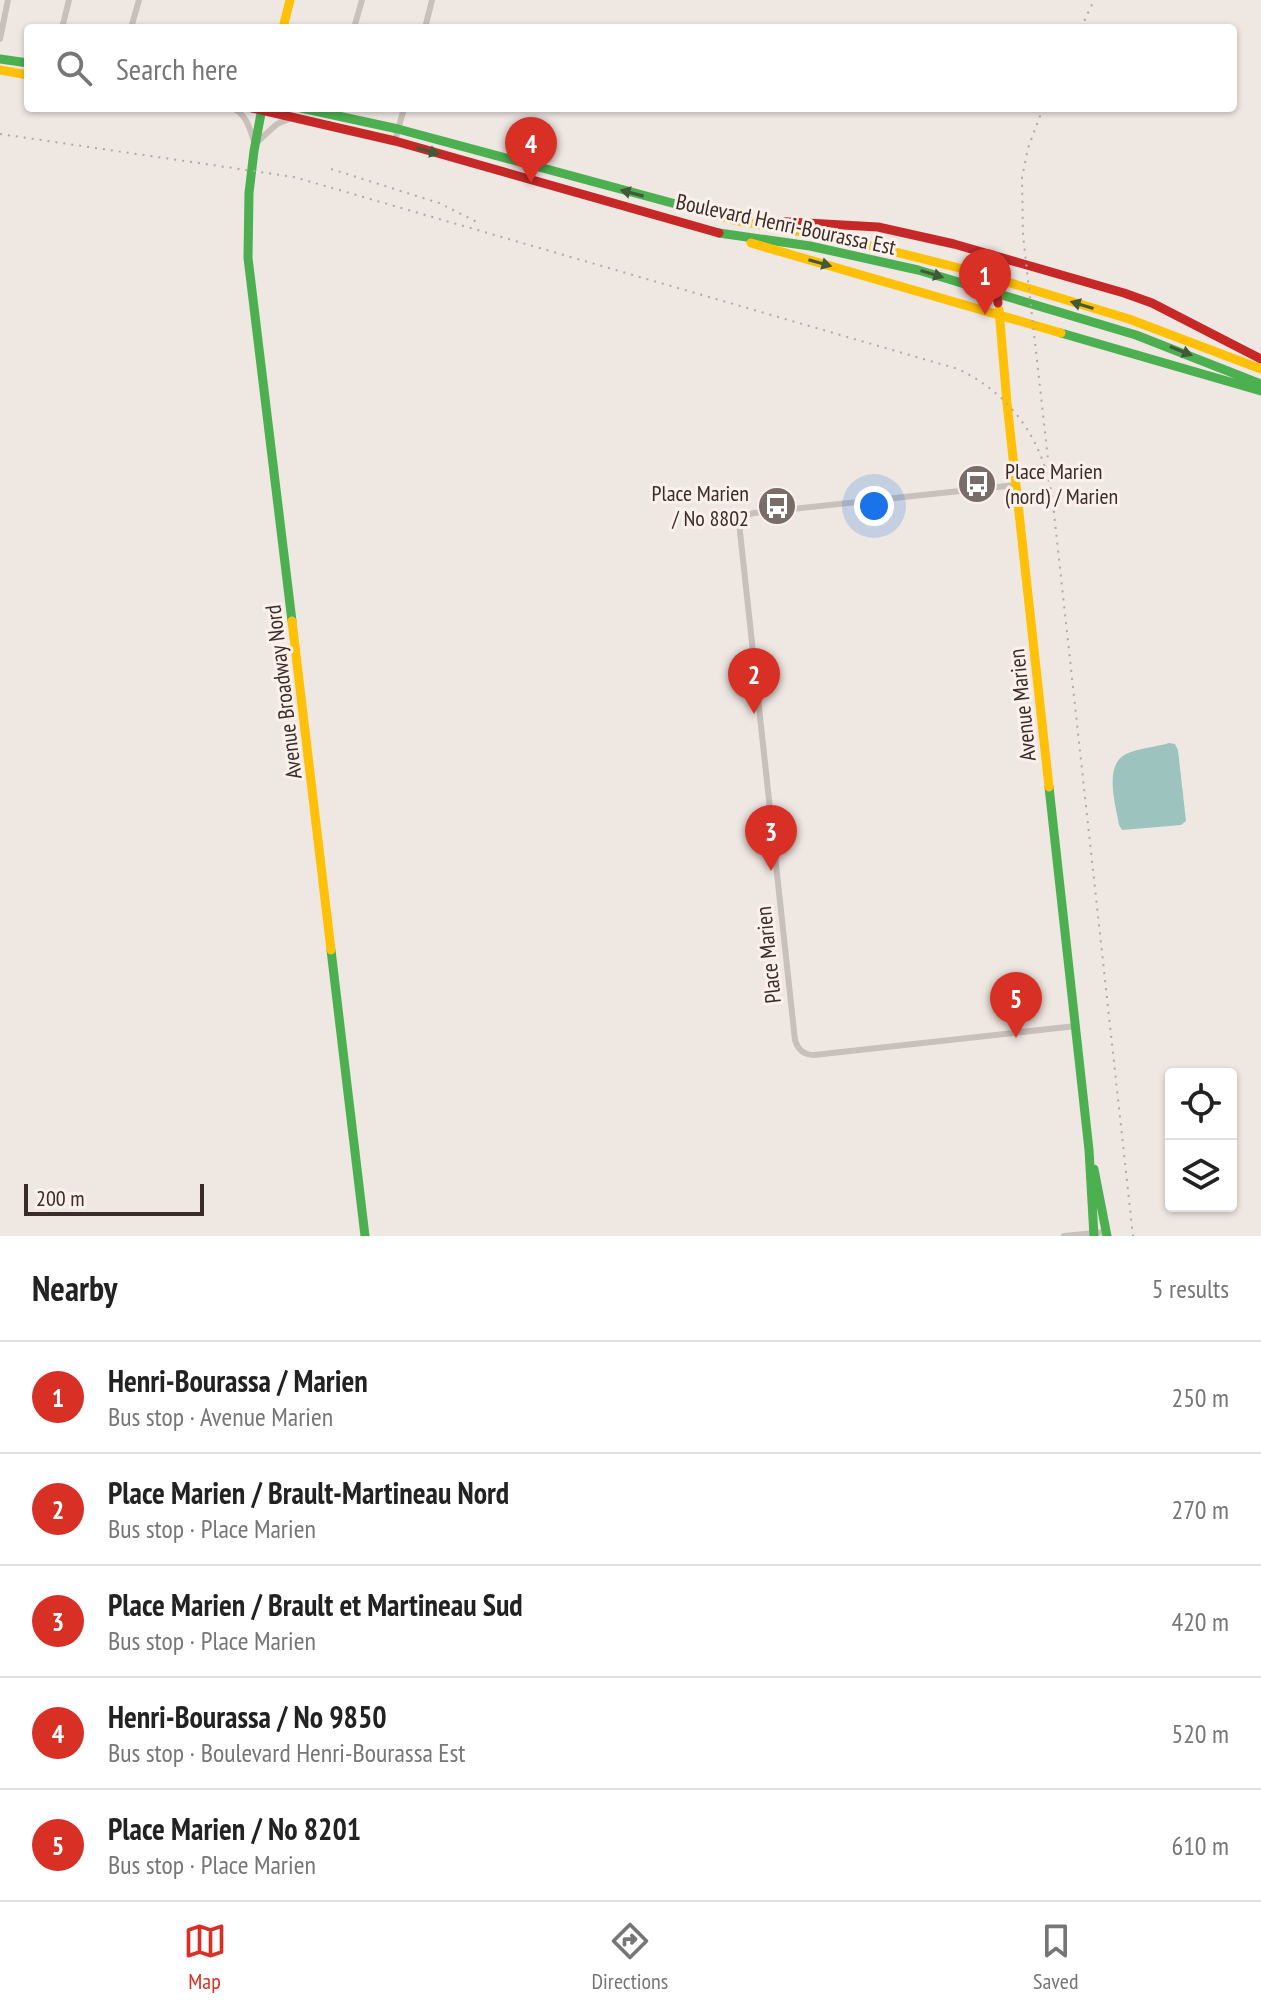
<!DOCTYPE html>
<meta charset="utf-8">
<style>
body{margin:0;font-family:"PT Sans Narrow",sans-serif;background:#f2f2f2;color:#222}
.controls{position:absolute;right:24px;bottom:24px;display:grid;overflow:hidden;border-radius:8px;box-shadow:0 2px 6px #0004}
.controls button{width:72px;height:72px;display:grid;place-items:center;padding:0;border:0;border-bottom:2px solid #e0e0e0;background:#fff;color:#222;font:40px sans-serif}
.scale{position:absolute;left:24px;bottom:20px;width:180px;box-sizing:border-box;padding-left:8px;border:4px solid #392c29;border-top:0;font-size:22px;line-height:28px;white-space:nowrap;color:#392c29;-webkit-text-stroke:6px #fbf1ea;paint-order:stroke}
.you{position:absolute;left:874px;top:506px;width:28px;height:28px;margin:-20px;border:6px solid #fff;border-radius:50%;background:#1a73e8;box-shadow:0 0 0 12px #1a73e833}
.badge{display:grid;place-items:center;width:52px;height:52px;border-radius:50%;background:#d93025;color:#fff;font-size:26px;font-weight:700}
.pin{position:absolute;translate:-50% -66px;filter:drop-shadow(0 2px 4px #0008)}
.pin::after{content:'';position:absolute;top:42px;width:28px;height:24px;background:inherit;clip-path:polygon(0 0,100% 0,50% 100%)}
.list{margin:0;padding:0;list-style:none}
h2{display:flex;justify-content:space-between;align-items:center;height:104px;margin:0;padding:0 32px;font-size:34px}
h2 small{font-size:26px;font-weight:400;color:#767676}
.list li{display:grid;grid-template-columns:52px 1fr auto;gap:24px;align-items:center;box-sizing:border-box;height:112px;padding:0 32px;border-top:2px solid #e0e0e0}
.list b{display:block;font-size:30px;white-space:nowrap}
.list p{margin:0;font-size:26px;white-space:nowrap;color:#767676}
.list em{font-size:26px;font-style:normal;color:#767676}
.icon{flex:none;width:44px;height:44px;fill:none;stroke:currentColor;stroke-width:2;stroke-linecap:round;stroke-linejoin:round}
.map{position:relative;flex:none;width:1261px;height:1236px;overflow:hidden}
.search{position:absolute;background:#fff;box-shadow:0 2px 6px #0004;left:24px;right:24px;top:24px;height:88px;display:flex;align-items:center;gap:20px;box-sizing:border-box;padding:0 28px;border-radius:8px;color:#767676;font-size:30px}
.sheet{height:664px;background:#fff}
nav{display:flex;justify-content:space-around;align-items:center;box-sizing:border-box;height:112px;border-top:2px solid #e0e0e0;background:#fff;font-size:22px;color:#767676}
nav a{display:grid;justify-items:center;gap:4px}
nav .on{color:#d93025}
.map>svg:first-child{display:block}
.water{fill:#9dc3be}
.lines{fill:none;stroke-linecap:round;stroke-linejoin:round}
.street{stroke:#c8c0bb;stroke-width:6}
.fast{stroke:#4caf50;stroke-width:9}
.slow{stroke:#ffc107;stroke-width:9}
.jam{stroke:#c62828;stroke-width:9}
.rail{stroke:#b0a9a5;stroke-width:2;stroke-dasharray:2 6;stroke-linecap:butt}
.jam-bridge{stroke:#c62828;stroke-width:9}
.oneway{fill:#405a37}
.labels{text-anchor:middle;stroke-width:6;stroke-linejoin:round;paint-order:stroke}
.street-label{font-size:22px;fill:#392c29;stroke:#fbf1ea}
.poi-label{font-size:22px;fill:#392c29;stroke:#fbf1ea;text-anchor:start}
</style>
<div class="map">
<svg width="1261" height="1236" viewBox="0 0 1261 1236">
<rect width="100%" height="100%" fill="#efe7e2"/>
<path class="water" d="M1169 743 1175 744 1178 750 1186 821 1181 825 1122 830 1119 825C1116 806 1103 765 1126 754 1139 748 1156 747 1169 743Z"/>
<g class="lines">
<path class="street" d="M62 28 69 0
M131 28 139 0
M354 28 362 0
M425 28 432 0
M0 39 8 0
M231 108C247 113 250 130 255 144L277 124 289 119
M395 141 404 108
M1016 485 754 513C744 515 739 522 740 532L795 1040C798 1050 804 1055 814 1055L1076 1026
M1064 1236 1106 1232"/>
<path class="fast" d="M0 59 28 63
M262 108 254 151 249 193 248 258 292 621
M301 108 398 129 709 213
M719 233 810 246 918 270 1136 335 1261 384
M1061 333 1261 391
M1049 787 1089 1150 1094 1236
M331 950 365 1236
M1094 1169 1107 1236"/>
<path class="slow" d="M283 28 290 0
M0 70 28 75
M709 213 734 220 852 241 971 271 1129 319 1261 369
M751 243 1061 333
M999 310 1007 403 1049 787
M292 621 331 950"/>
<path class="jam" d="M252 108 395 141 719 233
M771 221 878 227 954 244 1124 293 1152 303 1261 359"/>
<path class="rail" d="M1081 28 1094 0
M1043 108 1028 148 1022 178 1023 235 1048 459
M0 134 294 177 958 369C1013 395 1045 443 1053 503
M331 169 439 203 477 222
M1052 495 1133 1236"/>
<path class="jam-bridge" d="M994 268 998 303"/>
</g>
<defs><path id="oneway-solid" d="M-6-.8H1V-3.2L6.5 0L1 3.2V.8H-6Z" transform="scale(2)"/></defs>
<g class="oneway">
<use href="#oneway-solid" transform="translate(428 151) rotate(16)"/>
<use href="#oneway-solid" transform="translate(632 193) rotate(-165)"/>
<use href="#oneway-solid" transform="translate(820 263) rotate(16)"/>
<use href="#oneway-solid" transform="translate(932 274) rotate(17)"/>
<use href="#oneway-solid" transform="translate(1082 305) rotate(-163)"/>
<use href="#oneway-solid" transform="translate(1181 351) rotate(22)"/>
</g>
<defs>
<symbol id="bus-disc" viewBox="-11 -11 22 22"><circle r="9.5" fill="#796d6a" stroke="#fbf1ea"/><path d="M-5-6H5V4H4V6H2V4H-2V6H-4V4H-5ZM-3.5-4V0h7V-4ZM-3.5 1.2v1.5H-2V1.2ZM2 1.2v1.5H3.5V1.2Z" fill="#fff"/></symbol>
</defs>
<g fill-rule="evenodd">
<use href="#bus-disc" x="955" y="462" width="44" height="44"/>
<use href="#bus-disc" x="755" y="484" width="44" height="44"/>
</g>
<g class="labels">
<g class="street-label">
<text transform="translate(786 224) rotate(12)" y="8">Boulevard Henri-Bourassa Est</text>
<text transform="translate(283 692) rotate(-97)" y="8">Avenue Broadway Nord</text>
<text transform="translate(1022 705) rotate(-96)" y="8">Avenue Marien</text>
<text transform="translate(768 955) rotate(-96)" y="8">Place Marien</text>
</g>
<g class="poi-label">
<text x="1005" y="479">Place Marien<tspan x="1005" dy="25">(nord) / Marien</tspan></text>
<text x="749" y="501" text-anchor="end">Place Marien<tspan x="749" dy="25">/ No 8802</tspan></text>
</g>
</g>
</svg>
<div class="controls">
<button><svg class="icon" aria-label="locate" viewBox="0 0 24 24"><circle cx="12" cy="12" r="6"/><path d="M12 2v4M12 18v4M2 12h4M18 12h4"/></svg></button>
<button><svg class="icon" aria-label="layers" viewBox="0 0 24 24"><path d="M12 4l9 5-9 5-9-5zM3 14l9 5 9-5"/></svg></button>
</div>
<div class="scale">200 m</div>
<div class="you"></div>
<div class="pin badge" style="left:985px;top:315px">1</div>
<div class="pin badge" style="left:754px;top:714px">2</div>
<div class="pin badge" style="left:771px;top:871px">3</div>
<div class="pin badge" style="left:531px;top:183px">4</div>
<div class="pin badge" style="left:1016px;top:1038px">5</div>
<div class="search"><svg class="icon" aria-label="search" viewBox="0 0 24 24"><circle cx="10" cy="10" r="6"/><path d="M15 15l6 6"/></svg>Search here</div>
</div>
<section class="sheet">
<h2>Nearby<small>5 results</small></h2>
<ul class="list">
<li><span class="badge">1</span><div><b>Henri-Bourassa / Marien</b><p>Bus stop · Avenue Marien</p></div><em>250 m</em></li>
<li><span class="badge">2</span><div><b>Place Marien / Brault-Martineau Nord</b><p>Bus stop · Place Marien</p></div><em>270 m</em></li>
<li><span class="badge">3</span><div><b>Place Marien / Brault et Martineau Sud</b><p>Bus stop · Place Marien</p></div><em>420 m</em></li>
<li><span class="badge">4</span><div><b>Henri-Bourassa / No 9850</b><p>Bus stop · Boulevard Henri-Bourassa Est</p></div><em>520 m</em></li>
<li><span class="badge">5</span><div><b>Place Marien / No 8201</b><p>Bus stop · Place Marien</p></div><em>610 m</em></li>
</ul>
</section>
<nav>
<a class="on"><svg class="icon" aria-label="map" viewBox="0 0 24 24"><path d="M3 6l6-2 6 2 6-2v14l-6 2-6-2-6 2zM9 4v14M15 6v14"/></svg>Map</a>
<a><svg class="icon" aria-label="directions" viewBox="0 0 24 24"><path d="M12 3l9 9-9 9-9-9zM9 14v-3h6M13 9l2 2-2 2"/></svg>Directions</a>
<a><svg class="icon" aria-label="saved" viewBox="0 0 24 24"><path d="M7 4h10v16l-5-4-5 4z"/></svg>Saved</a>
</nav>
